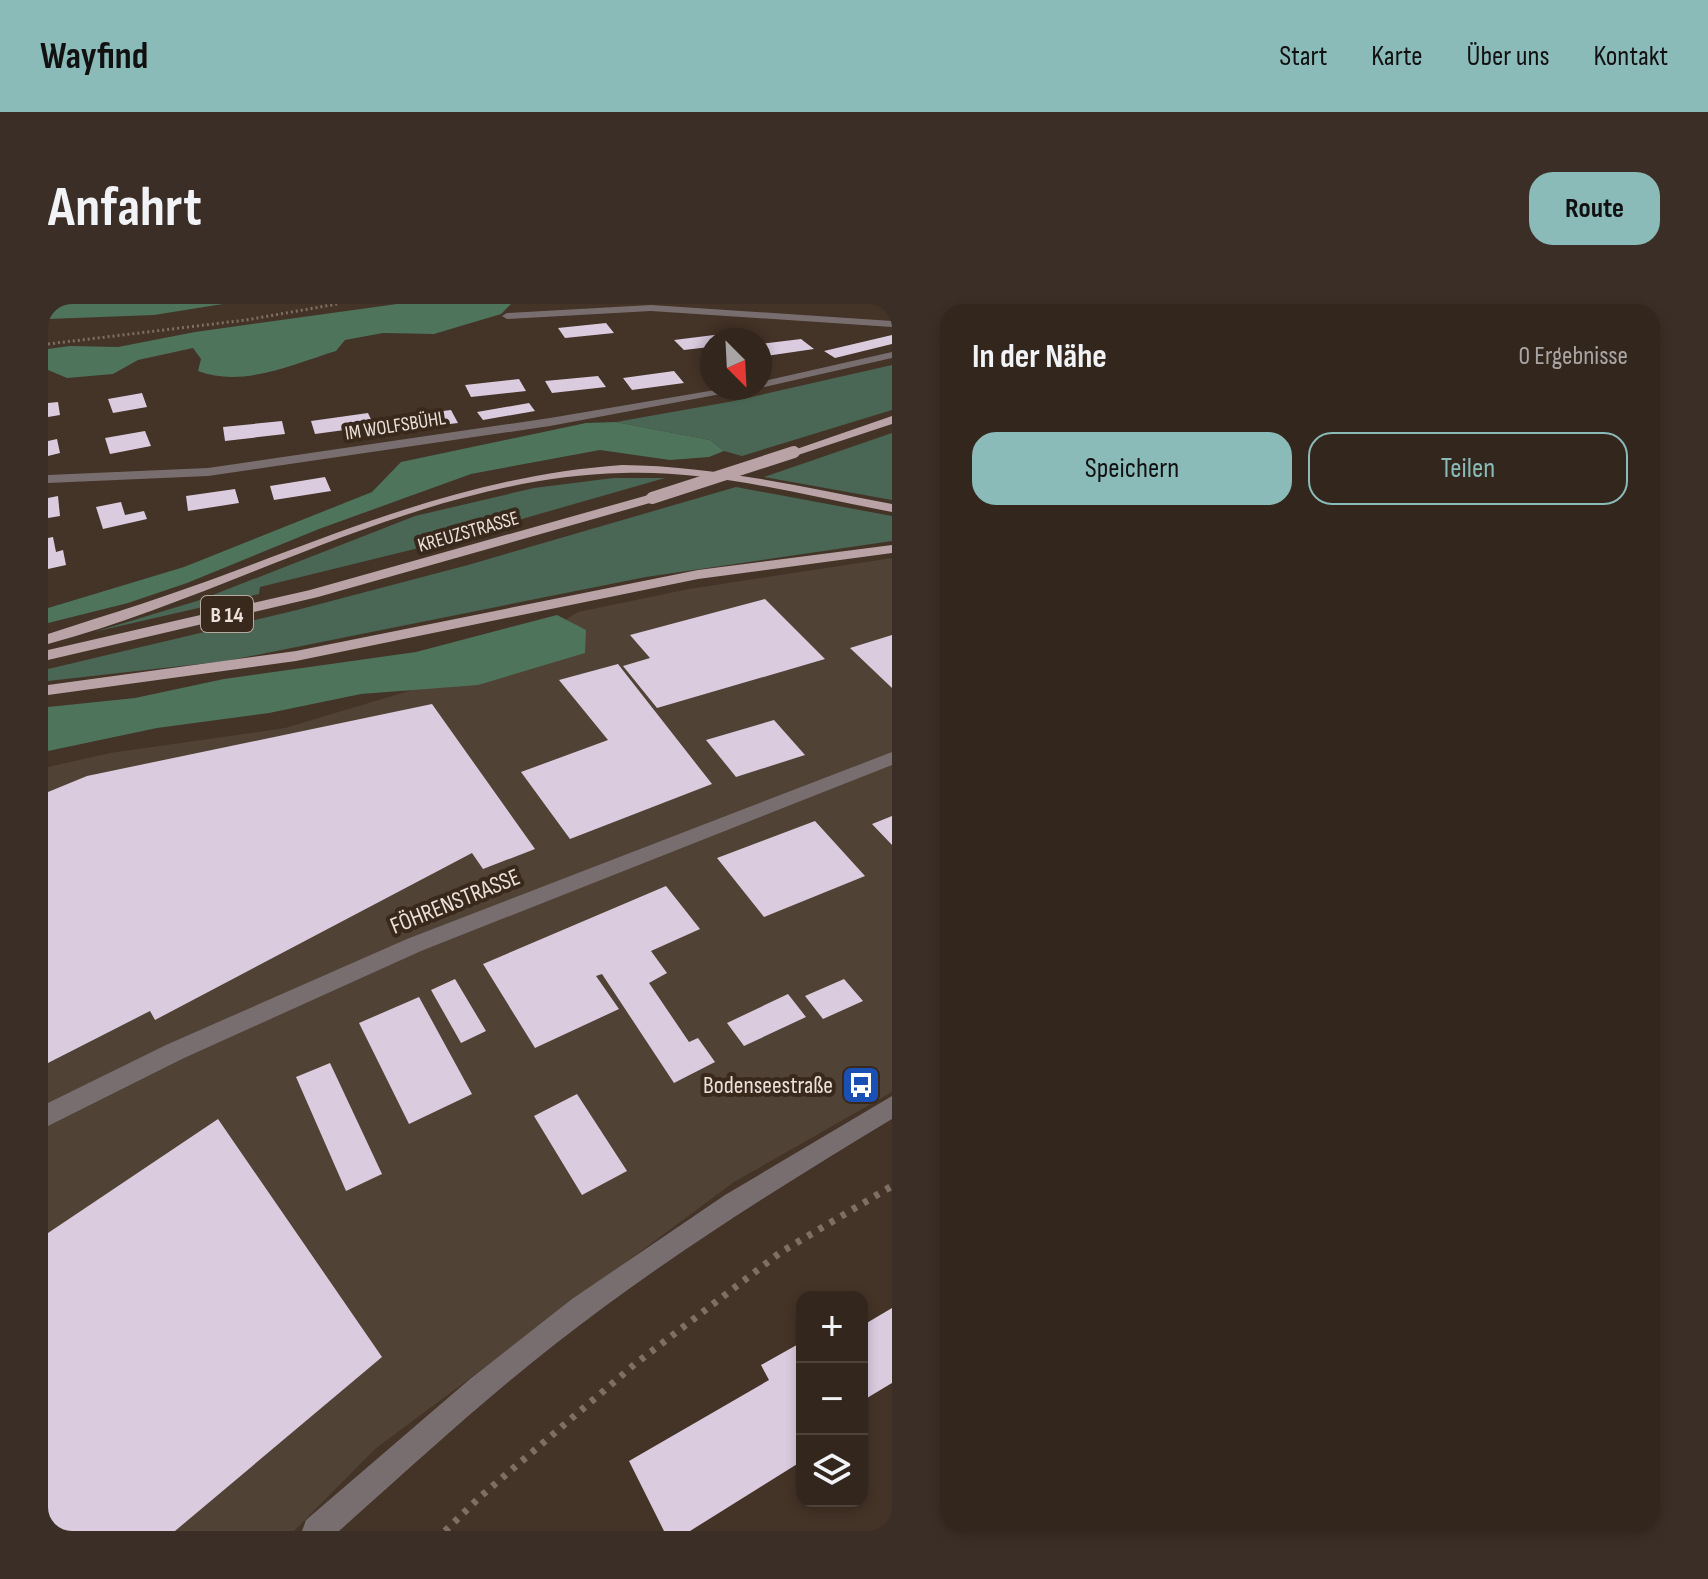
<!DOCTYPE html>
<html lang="de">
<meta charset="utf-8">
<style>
body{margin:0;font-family:"Sofia Sans Condensed",sans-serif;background:#3b2e26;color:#f1f3f6}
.controls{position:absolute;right:24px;bottom:24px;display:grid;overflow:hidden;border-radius:16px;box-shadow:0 4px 12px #0003}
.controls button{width:72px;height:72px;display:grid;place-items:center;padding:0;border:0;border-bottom:2px solid #4e433b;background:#33261d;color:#f1f3f6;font:40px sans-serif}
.compass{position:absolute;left:652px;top:24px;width:72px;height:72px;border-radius:50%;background:#33261d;box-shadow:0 4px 12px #0003;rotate:156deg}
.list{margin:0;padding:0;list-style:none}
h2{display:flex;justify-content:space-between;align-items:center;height:104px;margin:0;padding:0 32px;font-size:34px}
h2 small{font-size:26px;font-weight:400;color:#a9a5a4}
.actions{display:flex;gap:16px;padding:24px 32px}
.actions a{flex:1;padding:18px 0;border:2px solid #8bbbb9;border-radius:24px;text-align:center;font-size:28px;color:#8bbbb9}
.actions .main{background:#8bbbb9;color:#111}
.icon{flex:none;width:44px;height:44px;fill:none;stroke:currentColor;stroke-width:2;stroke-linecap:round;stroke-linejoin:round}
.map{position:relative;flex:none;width:844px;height:1227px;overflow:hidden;border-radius:24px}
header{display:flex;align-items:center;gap:48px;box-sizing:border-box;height:112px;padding:0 40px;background:#8bbbb9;color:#111}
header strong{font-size:38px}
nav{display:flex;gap:44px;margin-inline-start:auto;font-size:28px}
.intro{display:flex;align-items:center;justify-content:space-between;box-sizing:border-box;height:192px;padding:0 48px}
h1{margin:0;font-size:56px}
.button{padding:20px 36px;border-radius:24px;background:#8bbbb9;color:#111;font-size:28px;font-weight:700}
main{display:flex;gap:48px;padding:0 48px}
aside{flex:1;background:#33261d;border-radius:24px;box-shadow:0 4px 12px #0003}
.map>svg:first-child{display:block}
.industrial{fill:#514236}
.green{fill:#4a6654}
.forest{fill:#4e745c}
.building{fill:#dacbdf}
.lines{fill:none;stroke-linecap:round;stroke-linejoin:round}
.path-far1{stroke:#7d6f64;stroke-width:3;stroke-dasharray:2 3;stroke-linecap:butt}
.path{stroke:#7d6f64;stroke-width:7;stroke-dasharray:5 8;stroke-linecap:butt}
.minor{fill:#796e6f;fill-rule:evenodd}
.major{fill:#b9a3a6;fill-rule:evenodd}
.major-bridge{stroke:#b9a3a6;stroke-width:12}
.labels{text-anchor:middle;stroke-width:8;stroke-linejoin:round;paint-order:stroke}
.far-street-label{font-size:20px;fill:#ebe1d9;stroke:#39291d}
.shield{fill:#39291d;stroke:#b6aaa1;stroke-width:2}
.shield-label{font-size:22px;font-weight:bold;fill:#ebe1d9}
.street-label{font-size:24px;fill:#ebe1d9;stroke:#39291d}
.poi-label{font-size:24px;fill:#ebe1d9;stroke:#39291d;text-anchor:end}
</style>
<header>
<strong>Wayfind</strong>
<nav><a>Start</a><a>Karte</a><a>Über uns</a><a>Kontakt</a></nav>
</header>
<div class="intro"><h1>Anfahrt</h1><a class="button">Route</a></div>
<main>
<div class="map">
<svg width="844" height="1227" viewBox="0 0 844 1227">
<rect width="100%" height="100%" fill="#443327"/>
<path class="industrial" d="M844 254V788L686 878 327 1145 246 1227H0V463L62 449 237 424 374 383 463 349 530 308 641 285Z"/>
<path class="green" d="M844 61V106L694 152 676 147 662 136 568 118 686 97Z
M844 129V196L716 173Z
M565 174H617L383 241 212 283 211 290 46 328 152 296 367 212 486 184Z
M688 183 844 212V237L598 273 178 357 0 377V365L249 306 420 261Z"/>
<path class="forest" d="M0 0H175L106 11 0 15Z
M349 0H463L453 10 386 30 335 29 297 36 288 47C245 60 195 84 150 67L153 55 145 44 90 56 65 70 19 74 0 66V45L22 42 70 43 147 28Z
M568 118 662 136 676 147 661 153 622 156 552 146 423 170 271 225 139 279 80 299 0 319V304L136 263 324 188 353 158 538 119Z
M509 311 538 326 537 349 430 381 313 390 221 409 109 424 0 447V403L87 394 176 375 368 348Z"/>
<path class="building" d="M558 19 566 29 517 34 510 24Z
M674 30 680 36H664V43H661L636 46 626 36Z
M844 31V40L787 54 776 47Z
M753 35 766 45 718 52 712 47V40Z
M626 67 636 79 584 86 575 74Z
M550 72 558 83 504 89 497 77Z
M471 75 478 87 423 93 417 81Z
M94 89 99 103 65 109 60 95Z
M10 98 12 111 0 113V99Z
M481 99 487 107 435 116 429 108Z
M403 106 410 119 352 126 346 113Z
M320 109 326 122 267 130 263 117Z
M234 117 237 130 177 137 175 123Z
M97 127 103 142 62 150 57 134Z
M9 135 12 149 0 152V137Z
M277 173 283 187 226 196 222 182Z
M187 185 191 199 140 207 138 192Z
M10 192 12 212 0 214V194Z
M73 198 77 211 96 207 99 215 55 225 48 203Z
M5 233 8 248 15 246 18 261 0 265V234Z
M717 295 777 355 609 404 575 362 602 354 582 331Z
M844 331V384L802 344Z
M570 360 664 480 522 535 473 468 560 436 511 376Z
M384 400 487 545 435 565 424 549 107 716 102 707 0 759V488L39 472Z
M726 416 757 451 688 473 658 436Z
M844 512V541L824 520Z
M767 517 817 572 716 613 669 554Z
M618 582 652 625 603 647 619 669 601 679 641 738 650 734 667 758 626 779 554 670 548 672 571 705 487 744 435 660Z
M407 675 438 727 413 739 383 686Z
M796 675 815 697 775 715 757 692Z
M740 690 758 713 696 742 679 719Z
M371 693 424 790 361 820 311 719Z
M282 759 334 870 298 887 248 773Z
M529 790 579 867 534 891 486 812Z
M170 815 334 1053 127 1227H0V929Z
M844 1004V1079L814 1097V1016L817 1020Z
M754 1038V1157L642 1227H616L581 1157 721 1076 713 1061Z"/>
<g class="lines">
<path class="path-far1" d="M0 40 198 16 289 0"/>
<path class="path" d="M397 1227 433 1192 587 1060 733 948 844 882"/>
<path class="minor" d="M603 1 844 17V23L603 7 459 15 454 12 459 9Z
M844 48V54L712 84H710L712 78Z
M679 84H705L502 122 160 172 0 179V171L160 164 502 114Z
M844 448V461L373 647 134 755 0 822V799L118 741 359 635Z
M844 792V815C728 885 613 957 506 1041 432 1099 362 1164 291 1227H254L258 1216 422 1075 524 995 677 891Z"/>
<path class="major" d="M844 112V120L750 151 740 148Z
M574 161C666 162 754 183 844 200V208C755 191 665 166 574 169 374 174 190 289 0 340V330C62 310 123 291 184 268 314 219 433 171 574 161Z
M604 190 611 194 609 197 270 293 0 356V346L262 286Z
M844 241V249L650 275 248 357 0 391V381L248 347 650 266Z"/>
<path class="major-bridge" d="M604 194 746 148"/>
</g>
<defs>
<symbol id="bus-square" viewBox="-11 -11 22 22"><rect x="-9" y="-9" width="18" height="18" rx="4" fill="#1a4fb4" stroke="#39291d"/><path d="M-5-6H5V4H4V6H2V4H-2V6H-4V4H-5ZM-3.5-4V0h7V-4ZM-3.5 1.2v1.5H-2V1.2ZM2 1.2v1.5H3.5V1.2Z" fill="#fff"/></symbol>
</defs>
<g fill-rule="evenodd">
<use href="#bus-square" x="791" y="759" width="44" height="44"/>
</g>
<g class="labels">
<g class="far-street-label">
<text transform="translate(347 121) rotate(-9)" y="7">IM WOLFSBÜHL</text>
<text transform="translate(420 227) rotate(-16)" y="7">KREUZSTRASSE</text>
</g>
<rect class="shield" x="153" y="292" width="52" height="36" rx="6"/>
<g class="shield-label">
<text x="179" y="318">B 14</text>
</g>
<g class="street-label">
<text transform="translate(407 597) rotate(-22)" y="8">FÖHRENSTRASSE</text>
</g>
<g class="poi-label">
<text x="785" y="789">Bodenseestraße</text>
</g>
</g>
</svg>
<div class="controls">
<button>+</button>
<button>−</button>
<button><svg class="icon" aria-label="layers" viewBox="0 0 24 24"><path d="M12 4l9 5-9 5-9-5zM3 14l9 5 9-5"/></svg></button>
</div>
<svg class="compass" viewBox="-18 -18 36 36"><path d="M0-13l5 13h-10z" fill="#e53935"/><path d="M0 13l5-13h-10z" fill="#a9a5a4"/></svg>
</div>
<aside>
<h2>In der Nähe<small>0 Ergebnisse</small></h2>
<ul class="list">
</ul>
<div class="actions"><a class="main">Speichern</a><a>Teilen</a></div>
</aside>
</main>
